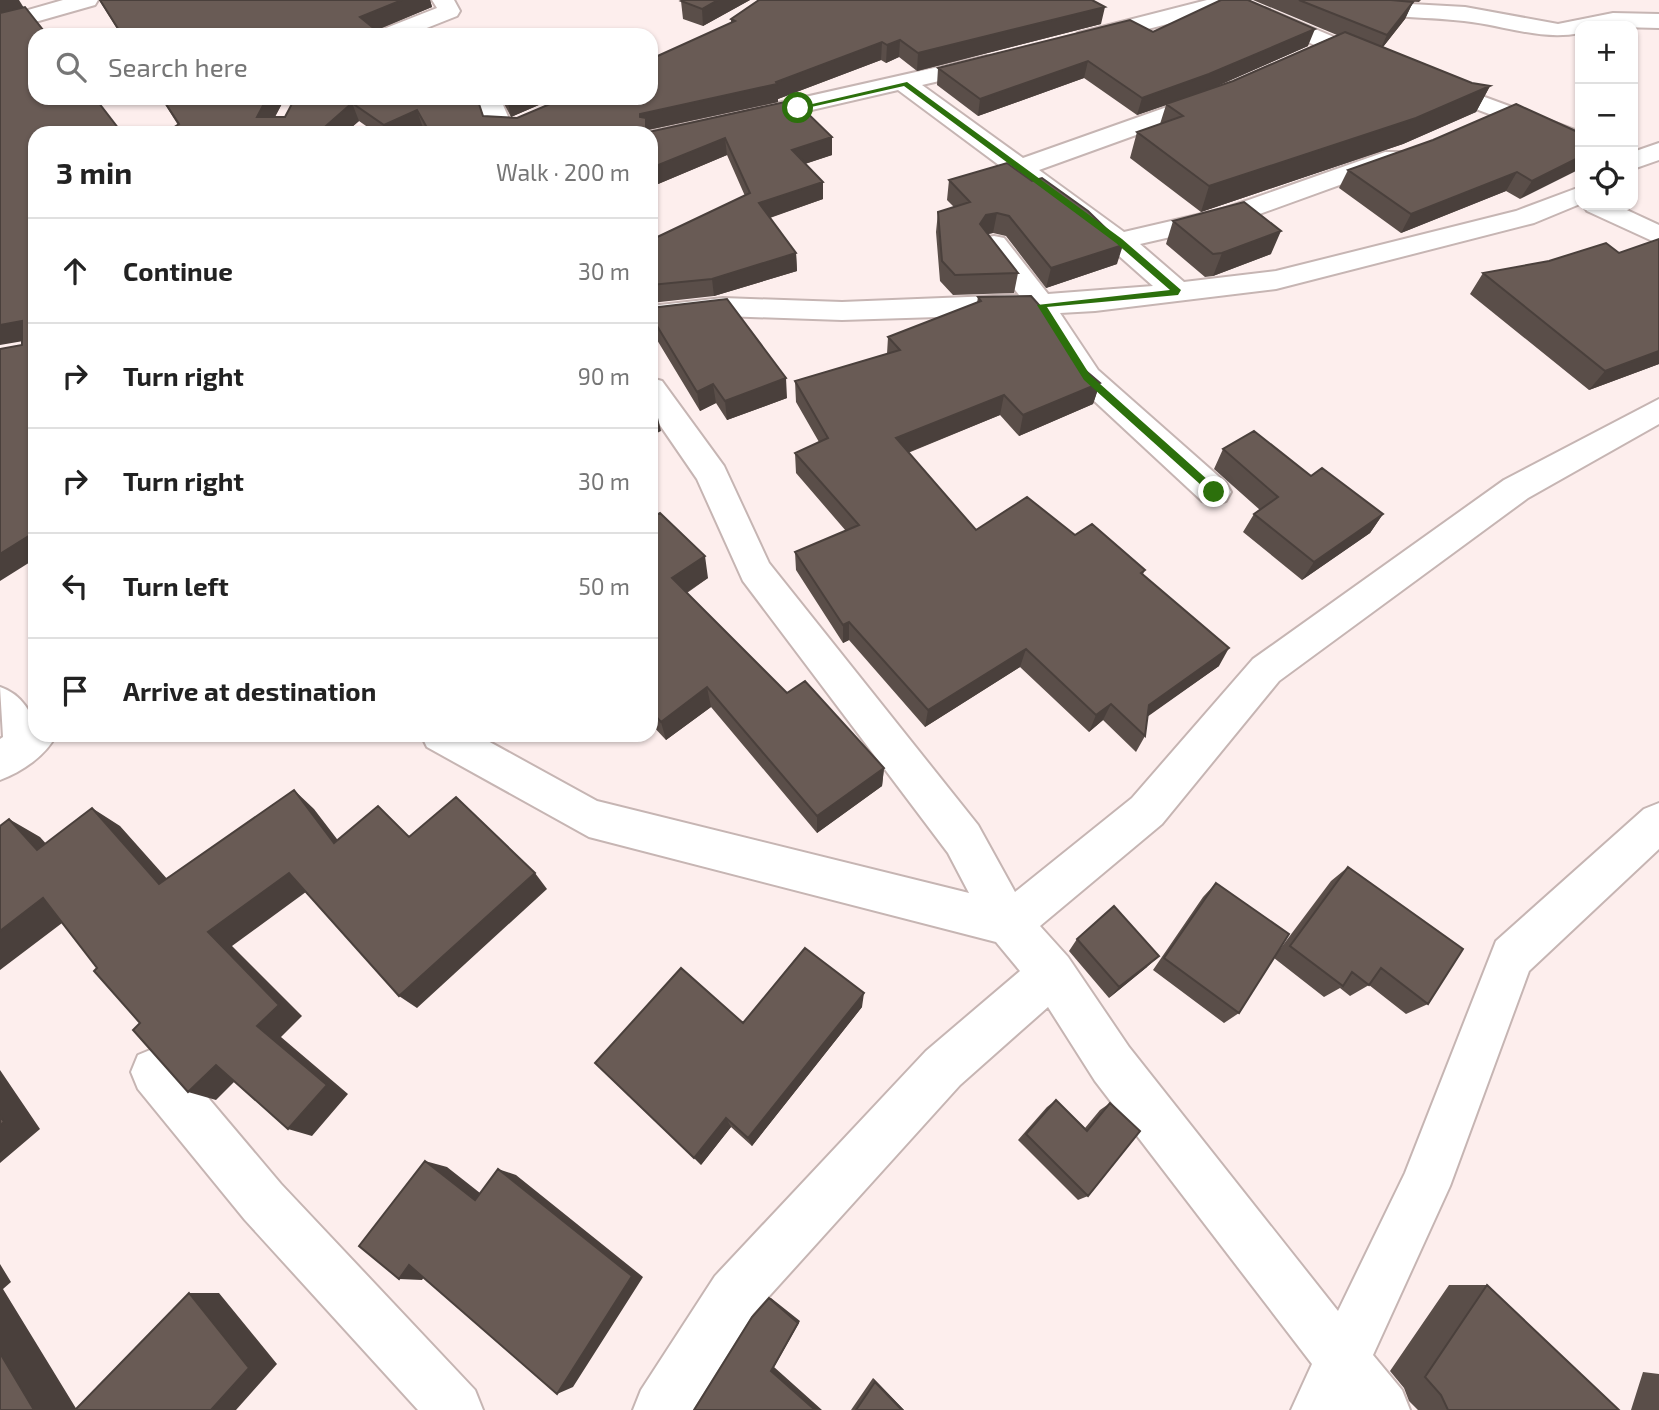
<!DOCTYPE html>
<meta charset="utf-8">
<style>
body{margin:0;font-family:"Exo 2",sans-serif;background:#f2f2f2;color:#222}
.controls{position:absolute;right:21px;top:21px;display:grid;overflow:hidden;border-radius:14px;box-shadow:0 2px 5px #0004}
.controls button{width:63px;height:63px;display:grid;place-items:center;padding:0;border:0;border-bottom:2px solid #e0e0e0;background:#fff;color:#222;font:35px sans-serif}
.stop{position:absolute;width:21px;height:21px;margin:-16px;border:5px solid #2c700c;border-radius:50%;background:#fff}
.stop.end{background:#2c700c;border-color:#fff;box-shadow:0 2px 7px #0008}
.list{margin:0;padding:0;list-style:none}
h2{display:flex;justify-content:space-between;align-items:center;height:91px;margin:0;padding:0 28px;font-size:30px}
h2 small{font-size:23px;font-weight:400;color:#767676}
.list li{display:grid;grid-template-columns:46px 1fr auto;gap:21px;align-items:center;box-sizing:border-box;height:105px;padding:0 28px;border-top:2px solid #e0e0e0}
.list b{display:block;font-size:26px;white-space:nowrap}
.list em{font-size:23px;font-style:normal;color:#767676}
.icon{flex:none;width:38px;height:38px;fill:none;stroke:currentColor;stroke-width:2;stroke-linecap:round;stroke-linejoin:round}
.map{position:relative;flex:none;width:1659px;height:1410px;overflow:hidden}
.search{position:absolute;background:#fff;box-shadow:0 2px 5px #0004;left:28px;top:28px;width:630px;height:77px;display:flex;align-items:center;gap:18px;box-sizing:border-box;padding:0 24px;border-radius:21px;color:#767676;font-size:26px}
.panel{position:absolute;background:#fff;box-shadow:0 2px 5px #0004;left:28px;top:126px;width:630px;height:616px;border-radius:21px}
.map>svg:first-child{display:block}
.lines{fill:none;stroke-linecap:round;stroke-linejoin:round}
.street-casing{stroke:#c6b5b3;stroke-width:4}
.street{fill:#fff;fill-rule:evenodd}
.wall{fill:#5a4e49}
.shaded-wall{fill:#4a403c}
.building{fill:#695b55;stroke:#4a403c;stroke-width:2}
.route{fill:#2c700c}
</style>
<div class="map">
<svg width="1659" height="1410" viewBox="0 0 1659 1410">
<rect width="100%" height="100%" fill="#fdeeed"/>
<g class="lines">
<defs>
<path id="street" d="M63 0H98L95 5 0 32V18Z
M432 0H454L460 11 457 16 409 35H378L381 30 437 8Z
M1207 0H1244L1241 5 1086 45 1075 38 1078 33Z
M1338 0 1465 7 1558 24 1613 13 1659 14V28L1580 26V33C1541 41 1503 25 1464 21 1420 16 1383 19 1341 5Z
M1265 8 1379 56 1383 61 1379 66H1363L1257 20 1254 15Z
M987 56 995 58 999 63 995 68 922 85 1023 158 1201 95H1219L1222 100 1219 105 1039 170 1124 232 1223 209 1385 152H1403L1407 157 1403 162 1240 221 1140 244 1184 282 1276 271 1516 211 1580 187V204L1534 223 1276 289 1095 311 1060 313 1098 370 1226 483 1231 492 1226 501 1214 504 1202 501 1076 384 1032 314 842 320 723 316 651 326V306L723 298 842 302 1019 295 980 244 984 238 994 236 1004 238 1048 294 1153 286 1109 247 898 90 651 147V133H645Z
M1433 78 1580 132V148L1425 90 1421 85 1425 80Z
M476 98H500L515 133H491Z
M1659 143V160L1633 169V152Z
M1583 205H1616L1659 225V244L1587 211Z
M651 378 662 381 724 466 769 563 978 825 1015 892 1132 798 1253 659 1504 480 1659 399V424L1528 498 1279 681 1162 824 1040 926 1068 957 1129 1047 1338 1311 1405 1173 1496 941 1644 809 1659 803V849L1529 971 1450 1186 1373 1355 1402 1390 1410 1410H1291L1312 1364 1095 1081 1048 1007 960 1085 753 1314 693 1410H633L641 1390 715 1276 926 1051 1020 971 996 942 589 837 427 747 421 735H477L597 801 969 893 948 853 743 581 697 479 651 412Z
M0 687C21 694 35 714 35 735H56C46 756 21 772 0 780V739L3 737Z
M155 1048 172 1055 281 1184 475 1390 483 1410H418L245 1220 138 1089 131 1072 138 1055Z"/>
</defs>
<use href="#street" class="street-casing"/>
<use href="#street" class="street"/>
</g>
<path class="wall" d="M99 0H430L432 7 377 30 382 35H121Z
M683 0H750L703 26 683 19 681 1Z
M1253 0H1421L1419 2 1396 1 1413 2 1405 19 1383 47 1472 83 1490 86 1476 112 1403 144 1201 212 1130 158 1137 132 1160 124 1166 105 1137 115 1084 78 978 116 937 85 938 68 1153 32 1308 46 1212 88 1233 81 1337 35Z
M731 19 1101 24 917 71 899 57 886 63 881 60 778 99V102L648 130 649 132 794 100 832 155 805 164 823 182V199L770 218 796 253 797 271 714 296 651 303V240L745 196 727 155 651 187V133H426L423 128 412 133H376L359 121 345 133H165L178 125 161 98H285L275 117H285L295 98 483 116 517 118 651 98 731 23Z
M501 98H555L511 117Z
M1580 133 1520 199 1506 191 1401 233 1339 188 1348 170Z
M949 180 1117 264 1046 288 1006 236 993 233 988 234 1018 273 1014 293 953 295 940 281 936 232 938 212 954 207 947 200Z
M1173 221 1271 254 1213 276 1205 277 1166 244Z
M1483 273 1659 364 1589 390 1470 294Z
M978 297 1079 365 1100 383 1093 404 1019 436 1000 415 908 453 976 530 1075 535 1145 570 1143 574 1219 666 1147 716 1145 736 1136 752 1103 720 1089 732 1020 667 925 727 849 640 843 643 796 570 795 552 846 531 796 473 795 453 819 442 796 402 795 381 887 354 888 337 977 303Z
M651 308 787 398 727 420 716 403 700 411 651 330Z
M1223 449 1311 476 1383 514 1370 533 1302 580 1243 532 1254 514 1260 510 1214 469Z
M651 518 708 578 687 593 787 693 884 768 882 786 817 833 711 707 666 740 651 724Z
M1348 867 1428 1004 1406 1014 1369 985 1350 996 1340 988 1324 997 1274 958 1239 1013 1224 1023 1153 970 1203 897 1216 883 1274 957 1331 881Z
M1077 939 1147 967 1109 998 1069 951Z
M862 1007 752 1146 731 1127 701 1165 743 1023Z
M1056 1100 1085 1128 1100 1110 1110 1103 1088 1196 1078 1200 1018 1140 1047 1107Z
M1449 1285H1487L1619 1410H1418L1409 1401 1404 1388 1390 1371Z
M1643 1372 1659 1374V1410H1631Z
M873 1378 904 1410H851Z"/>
<path class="shaded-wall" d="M0 0H19L24 8 0 16Z
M402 0H430L432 7 367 34 360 17Z
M718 0H750L703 26 702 9Z
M1413 2 1405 19 1379 52 1387 35Z
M1105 7 1101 24 917 71 918 53Z
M1315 29 1308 46 1204 92 1137 115 1142 98Z
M900 40 899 57 886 63 887 45Z
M882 42 881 60 778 99V102L643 131 640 114 776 82Z
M1088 61 1084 78 978 116 980 99Z
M1490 86 1476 112 1403 144 1201 212 1209 186Z
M267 98H285L266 133 257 117Z
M509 98H555L511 117 507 99Z
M352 103 359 121 345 133H318Z
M417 110 423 128 412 133H387L384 125Z
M832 137V155L792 168V150Z
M725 138 727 155 651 187V168Z
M1580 157V169L1520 199 1532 181Z
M1517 172 1506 191 1401 233 1411 214Z
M823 182V199L760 221 759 203Z
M997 213 993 233 983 235 980 224 986 215Z
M1281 231 1271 254 1213 276 1222 253Z
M1123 245 1117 264 1046 288 1051 268Z
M796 253 797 271 714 296 712 279Z
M22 321 35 339 0 345V325Z
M1659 351V364L1589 390 1605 371Z
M786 378 787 398 727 420 725 401Z
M1100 383 1093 404 1019 436 1023 415Z
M713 384 716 403 700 411 697 392Z
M1004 395 1000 415 894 458 896 438Z
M656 409 661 431 651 436V411Z
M1383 514 1370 533 1302 580 1314 562Z
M35 532V559L0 581V554Z
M705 556 708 578 676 599 672 578Z
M849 622V640L843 643V625Z
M1229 648 1219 666 1140 722 1149 705Z
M1026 649 1020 667 925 727 928 710Z
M707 687 711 707 666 740 661 722Z
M1111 704 1103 720 1089 732 1096 715Z
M884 768 882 786 817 833V816Z
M294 790 314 809 353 860 334 843Z
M92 808 120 826 185 899 159 884Z
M9 819 40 837 67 867 37 850Z
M289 873 310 889 232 946 302 1016 281 1037 348 1094 312 1136 288 1129 257 1026 208 932Z
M535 873 547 889 417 1008 399 996Z
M43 898 74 914 0 970V931Z
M1159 956 1147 967 1109 998 1119 987Z
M864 993 862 1007 752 1146 748 1138Z
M216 1065 242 1074 216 1100 188 1092Z
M0 1070 40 1129 0 1163Z
M726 1118 731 1127 701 1165 694 1158Z
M425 1161 447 1167 494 1204 475 1200Z
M498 1169 516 1175 643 1277 573 1387 557 1394Z
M0 1264 11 1282 3 1289 77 1410H34L0 1353Z
M409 1265 432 1266 422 1280 399 1279Z
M189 1293H219L277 1364 236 1410H211Z
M769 1298H771L800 1321 774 1367 822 1410H815L771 1371Z
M873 1378 904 1410H902L875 1382Z"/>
<path class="building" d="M100 0H402L360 17 382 35H122Z
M683 0H718L702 9 681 1Z
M759 0H1092L1105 7 918 53 900 40 887 45 882 42 776 82 777 84 640 114V117L646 118V129L649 132 794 100 832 137 792 150 823 182 759 203 796 253 712 279 651 285V240L750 193 725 138 651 168V133H430L417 110 384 125 352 103 318 133H165L179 124 162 98H267L257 117H285L295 98H477L483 116 517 118 564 98H651V59L735 21 731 19Z
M1221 0H1248L1315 29 1209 74 1142 98 1088 61 980 99 938 68 1130 20 1153 32Z
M1299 0H1391L1413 2 1387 35Z
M25 7 47 35H35V98H95L122 133H35V532L0 554V349L22 345V321L0 325V13Z
M1345 32 1472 83 1490 86 1416 118 1209 186 1137 132 1183 116 1166 104 1233 81Z
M1516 104 1580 133V157L1532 181 1517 172 1411 214 1348 170 1433 140Z
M1007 163 1032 181 1042 178 1088 211 1123 245 1051 268 1009 216 997 213 986 215 980 224 1018 273 955 275 942 261 938 212 970 202 949 180Z
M1244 202 1281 231 1222 253 1213 254 1173 221Z
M1659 239V351L1605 371 1483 273 1549 261 1606 243 1619 253Z
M1031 296 1048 315 1079 365 1100 383 1023 415 1004 395 896 438 976 530 1027 497 1075 535 1092 524 1145 570 1141 573 1229 648 1149 705 1145 736 1111 704 1096 715 1026 649 928 710 849 622 843 625 795 552 859 525 795 453 828 438 795 381 900 350 888 337 981 301 978 297Z
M727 299 786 378 725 401 713 384 697 392 651 316V308Z
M651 401 656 409 651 411Z
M1254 431 1311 476 1322 468 1383 514 1314 562 1254 514 1278 497 1223 449Z
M660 513 705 556 672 578 787 693 805 681 884 768 817 816 707 687 661 722 651 711V518Z
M294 790 334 843 378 806 409 837 456 797 535 873 399 996 289 873 208 932 279 1005 257 1026 327 1085 288 1129 216 1065 188 1092 133 1030 140 1023 94 971 97 968 43 898 0 931V826L9 819 37 850 92 808 159 884Z
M1348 867 1463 949 1428 1004 1381 968 1369 985 1352 972 1343 986 1290 946Z
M1216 883 1289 934 1239 1013 1164 958Z
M1114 906 1159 956 1119 987 1077 939Z
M805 948 864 993 748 1138 726 1118 694 1158 595 1063 681 968 743 1023Z
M1056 1100 1087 1131 1110 1103 1140 1131 1088 1196 1026 1134Z
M0 1116 4 1122 0 1125Z
M425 1161 475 1200 498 1169 632 1276 557 1394 409 1265 399 1279 359 1246Z
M1487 1285 1619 1410H1448L1441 1395 1425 1377Z
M189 1293 249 1368 211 1410H75Z
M769 1298 798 1323 771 1371 815 1410H694L752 1317Z
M0 1353 34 1410H0Z
M875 1382 902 1410H856Z"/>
<path class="route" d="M907 82 1122 239 1181 290 1178 295 1047 307 1090 375 1218 489V494H1211L1084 380 1037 305 1170 290 1116 243 904 86 798 110 795 108Z"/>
</svg>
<div class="controls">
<button>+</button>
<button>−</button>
<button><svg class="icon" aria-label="locate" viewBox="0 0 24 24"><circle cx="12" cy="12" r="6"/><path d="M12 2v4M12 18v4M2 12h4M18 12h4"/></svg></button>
</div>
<div class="stop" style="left:798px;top:108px"></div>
<div class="stop end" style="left:1214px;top:492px"></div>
<div class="search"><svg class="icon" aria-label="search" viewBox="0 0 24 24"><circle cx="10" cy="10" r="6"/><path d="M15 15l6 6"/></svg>Search here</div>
<section class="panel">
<h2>3 min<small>Walk · 200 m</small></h2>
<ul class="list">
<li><svg class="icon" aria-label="ahead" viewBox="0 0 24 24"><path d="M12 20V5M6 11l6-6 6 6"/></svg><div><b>Continue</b></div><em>30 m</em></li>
<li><svg class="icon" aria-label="right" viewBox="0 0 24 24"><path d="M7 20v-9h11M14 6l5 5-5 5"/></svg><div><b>Turn right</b></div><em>90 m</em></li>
<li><svg class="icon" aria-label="right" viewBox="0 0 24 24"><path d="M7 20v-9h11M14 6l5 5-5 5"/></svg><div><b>Turn right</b></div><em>30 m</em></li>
<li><svg class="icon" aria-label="left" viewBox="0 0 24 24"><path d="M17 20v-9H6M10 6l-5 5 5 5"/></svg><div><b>Turn left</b></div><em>50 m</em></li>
<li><svg class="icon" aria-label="arrive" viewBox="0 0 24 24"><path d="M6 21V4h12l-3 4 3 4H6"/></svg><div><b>Arrive at destination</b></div></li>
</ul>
</section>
</div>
